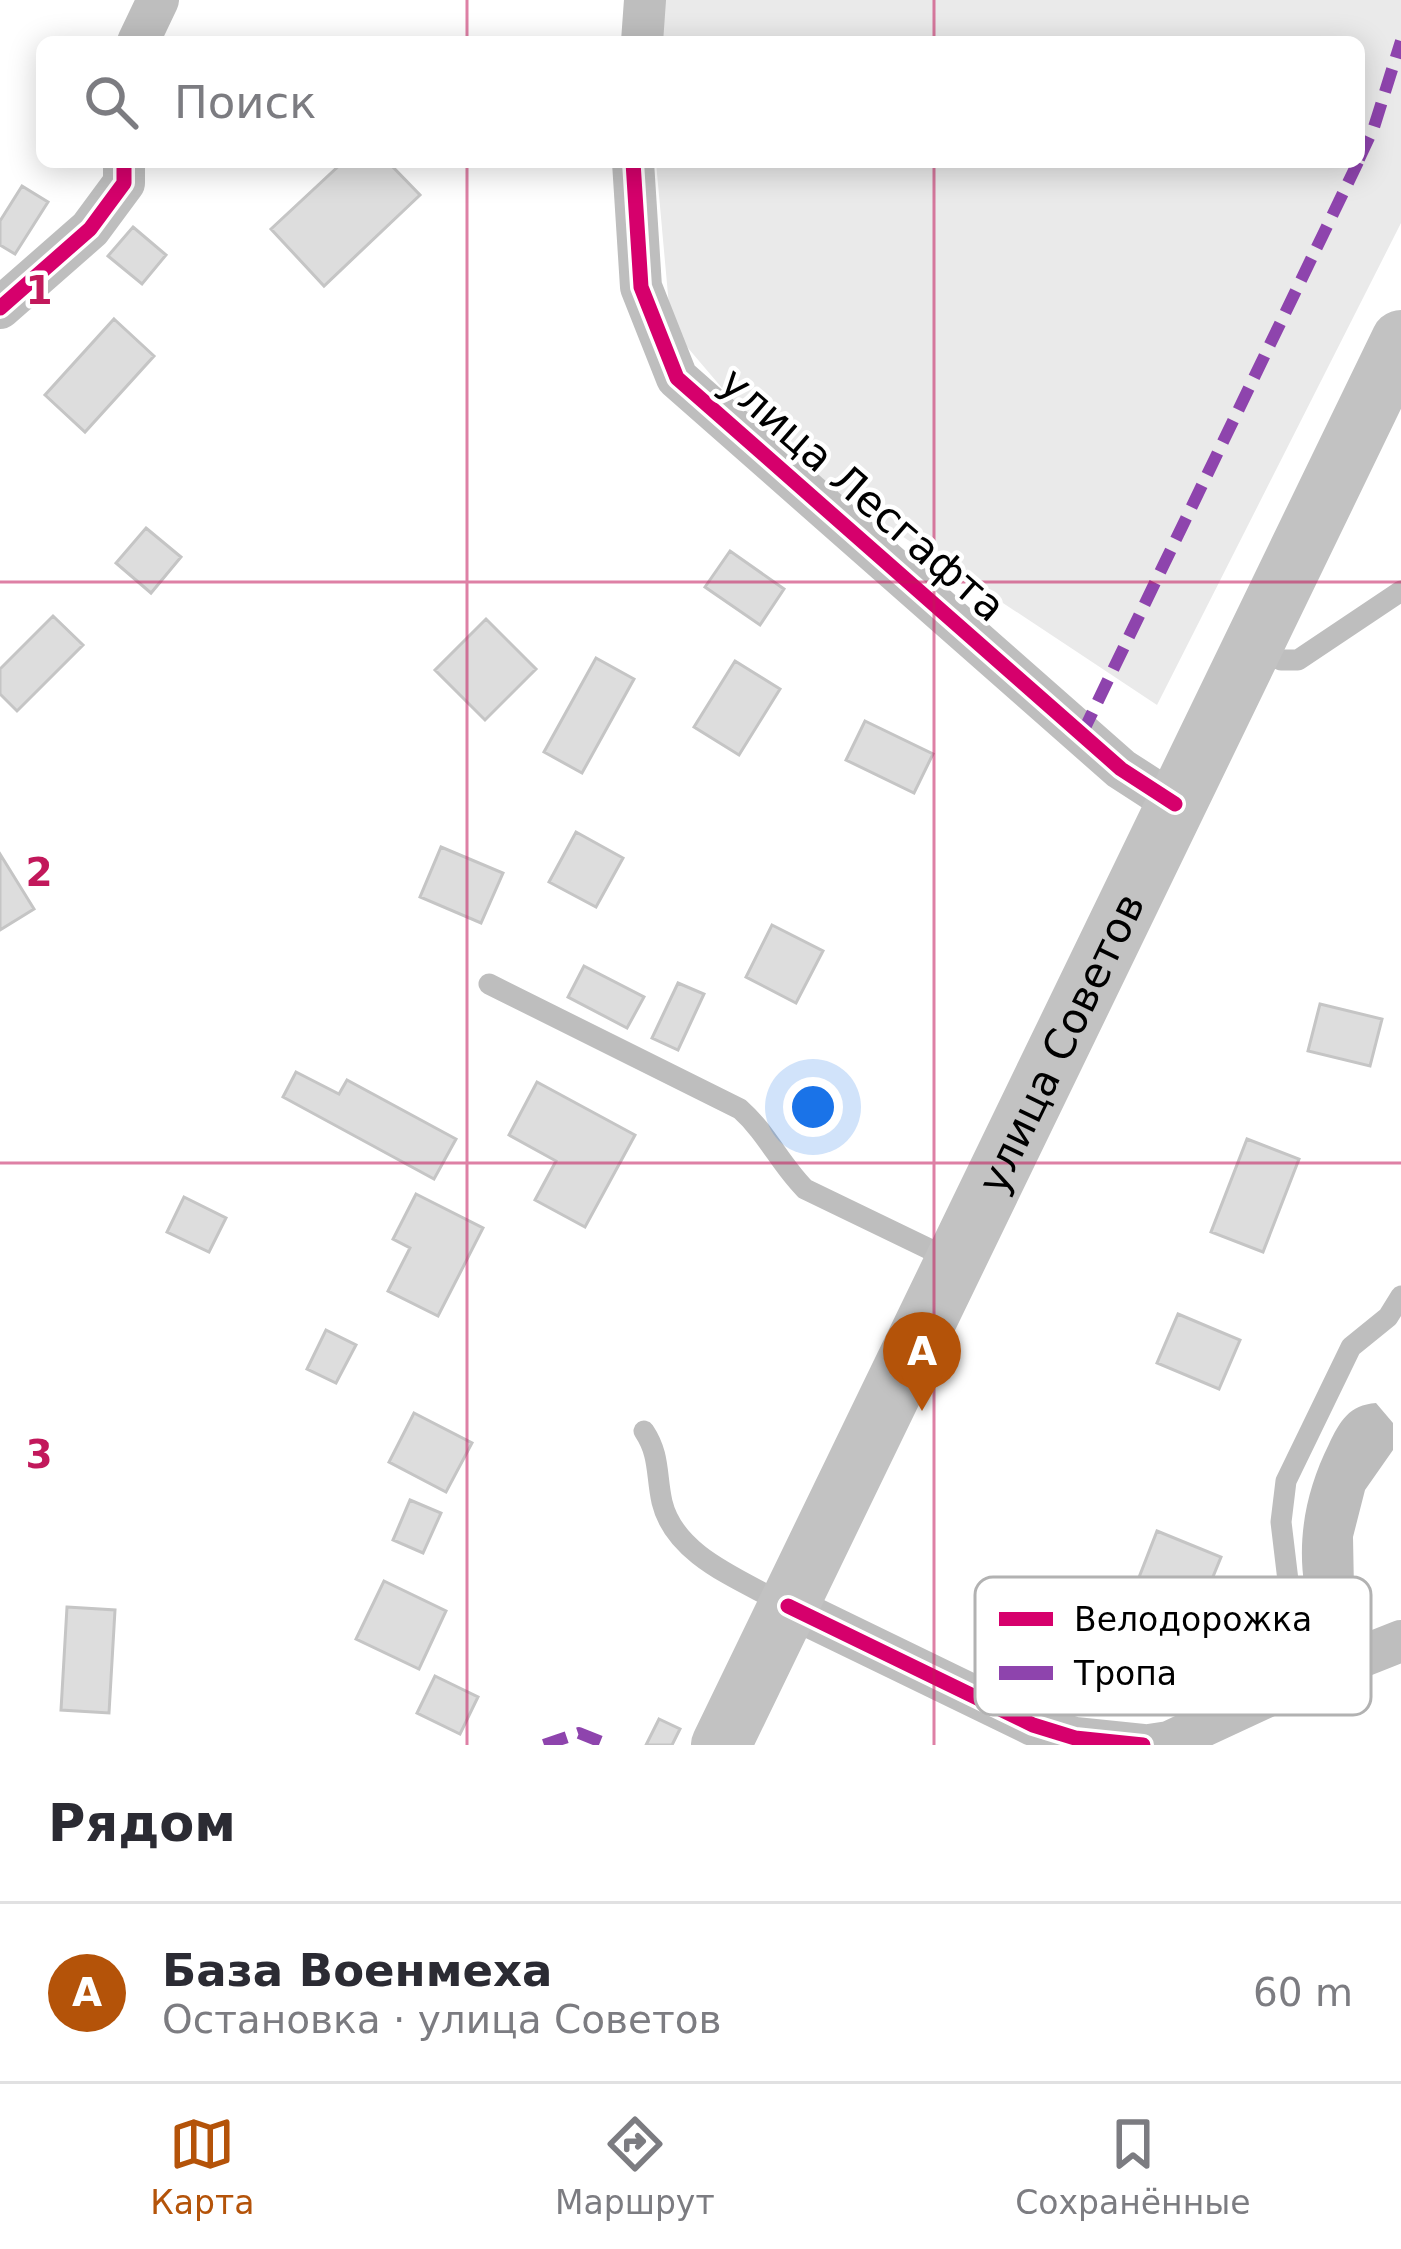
<!DOCTYPE html>
<html lang="ru">
<meta charset="utf-8">
<style>
body{margin:0;font-family:"DejaVu Sans",sans-serif;background:#f7f7f7;color:#2b2b33}
.you{position:absolute;left:813px;top:1107px;width:42px;height:42px;margin:-30px;border:9px solid #fff;border-radius:50%;background:#1a73e8;box-shadow:0 0 0 18px #1a73e833}
.badge{display:grid;place-items:center;width:78px;height:78px;border-radius:50%;background:#b45309;color:#fff;font-size:39px;font-weight:700}
.pin{position:absolute;translate:-50% -99px;filter:drop-shadow(0 3px 6px #0008)}
.pin::after{content:'';position:absolute;top:63px;width:42px;height:36px;background:inherit;clip-path:polygon(0 0,100% 0,50% 100%)}
.list{margin:0;padding:0;list-style:none}
h2{display:flex;justify-content:space-between;align-items:center;height:156px;margin:0;padding:0 48px;font-size:51px}
h2 small{font-size:39px;font-weight:400;color:#7c7c81}
.list li{display:grid;grid-template-columns:78px 1fr auto;gap:36px;align-items:center;box-sizing:border-box;height:180px;padding:0 48px;border-top:3px solid #e1e1e2}
.list b{display:block;font-size:45px;white-space:nowrap}
.list p{margin:0;font-size:39px;white-space:nowrap;color:#7c7c81}
.list em{font-size:39px;font-style:normal;color:#7c7c81}
.icon{flex:none;width:66px;height:66px;fill:none;stroke:currentColor;stroke-width:2;stroke-linecap:round;stroke-linejoin:round}
.map{position:relative;flex:none;width:1401px;height:1745px;overflow:hidden}
.search{position:absolute;background:#fff;box-shadow:0 6px 30px #0003;left:36px;right:36px;top:36px;height:132px;display:flex;align-items:center;gap:30px;box-sizing:border-box;padding:0 42px;border-radius:18px;color:#7c7c81;font-size:45px}
.sheet{height:336px;background:#fff}
nav{display:flex;justify-content:space-around;align-items:center;box-sizing:border-box;height:168px;border-top:3px solid #e1e1e2;background:#fff;font-size:33px;color:#7c7c81}
nav a{display:grid;justify-items:center;gap:6px}
nav .on{color:#b45309}
.map>svg:first-child{display:block}
.green{fill:#eaeaea}
.water{fill:#bcbcbc}
.building{fill:#ddd;stroke:#c5c5c5;stroke-width:3}
.lines{fill:none;stroke-linecap:round;stroke-linejoin:round}
.lane{stroke:#bebebe;stroke-width:21}
.street{stroke:#bebebe;stroke-width:42}
.secondary{stroke:#c2c2c2;stroke-width:60}
.quiet{stroke:#8e44ad;stroke-width:12;stroke-dasharray:24 12;stroke-linecap:butt}
.cycleway-casing{stroke:#fff;stroke-width:22}
.cycleway{stroke:#d6006c;stroke-width:15}
.grid{fill:none;stroke:#c2185b;stroke-width:3;stroke-opacity:0.55}
.labels{text-anchor:middle;stroke-width:9;stroke-linejoin:round;paint-order:stroke}
.street-label{font-size:42px;fill:#000;stroke:#fff}
.key{fill:#fff;stroke:#b2b2b2;stroke-width:3}
.key-label{font-size:33px;fill:#000}
.grid-label{font-size:39px;text-anchor:middle;font-weight:bold;fill:#c2185b;stroke:#fff;stroke-width:9;stroke-linejoin:round;paint-order:stroke}
</style>
<div class="map">
<svg width="1401" height="1745" viewBox="0 0 1401 1745">
<rect width="100%" height="100%" fill="#fff"/>
<path class="green" d="M659 0H1401V223L1157 705 778 454 671 328 656 162H1359V42H658Z"/>
<path class="water" d="M1376 1403 1393 1423V1450L1365 1490 1353 1537 1354 1590 1350 1609 1326 1622 1313 1621C1293 1561 1301 1500 1329 1444 1340 1421 1349 1405 1376 1403Z"/>
<path class="building" d="M343 162H388L420 195 324 286 271 229Z
M22 186 48 202 15 254 0 245V221Z
M133 227 166 255 142 284 108 256Z
M114 319 154 356 85 432 45 395Z
M146 528 181 557 151 593 116 563Z
M730 551 784 589 760 625 705 587Z
M53 616 83 645 17 711 0 694V669Z
M486 619 536 669 485 720 435 670Z
M596 658 634 679 582 773 544 752Z
M735 661 780 689 739 755 694 727Z
M865 721 933 754 914 793 846 760Z
M576 832 623 858 596 907 549 882Z
M441 847 503 873 481 923 420 897Z
M0 854 34 909 0 930Z
M772 925 823 951 796 1003 746 977Z
M584 966 644 997 627 1028 568 997Z
M678 983 704 994 678 1050 652 1038Z
M1320 1004 1382 1019 1370 1066 1308 1051Z
M296 1072 339 1094 347 1080 456 1139 434 1179 283 1097Z
M537 1082 635 1135 585 1227 535 1200 556 1161 509 1135Z
M1247 1139 1299 1159 1263 1252 1211 1232Z
M416 1194 483 1228 438 1316 388 1291 410 1248 393 1239Z
M184 1197 226 1218 209 1252 167 1232Z
M1178 1314 1240 1340 1219 1389 1157 1363Z
M326 1330 356 1345 336 1383 307 1369Z
M414 1413 472 1443 446 1492 389 1462Z
M410 1500 441 1513 423 1553 393 1540Z
M1157 1531 1221 1557 1201 1606 1138 1580Z
M384 1581 446 1611 419 1669 356 1639Z
M67 1607 115 1610 109 1713 61 1710Z
M435 1676 478 1697 460 1734 417 1713Z
M659 1719 680 1729 672 1745H646Z"/>
<g class="lines">
<path class="lane" d="M1258 649 1281 660H1298L1401 591
M489 984 740 1109C767 1133 780 1164 805 1189L954 1261
M644 1431C660 1455 656 1475 662 1502 675 1557 743 1580 787 1606
M1300 1681 1281 1522 1286 1481 1351 1347 1388 1317 1401 1296"/>
<path class="street" d="M138 42 158 0
M642 42 645 0
M633 162 641 287 677 378 1121 769 1175 804
M0 308 90 229 124 183V162
M788 1606 1033 1725 1075 1738 1143 1745
M1149 1745 1169 1742 1300 1681 1401 1641"/>
<path class="secondary" id="s1" d="M721 1745 1401 340"/>
<path class="quiet" d="M1359 159 1374 127 1401 41
M1082 734 1358 162
M544 1745 579 1733 609 1745"/>
<defs>
<path id="cycleway" d="M633 162 641 287 677 378 1121 769 1175 804
M0 308 90 229 124 183V162
M788 1606 1033 1725 1075 1738 1143 1745"/>
</defs>
<use href="#cycleway" class="cycleway-casing"/>
<use href="#cycleway" class="cycleway"/>
</g>
<path class="grid" d="M467 0V42M934 0V42M467 162V1745M934 162V1745M0 582H1401M0 1163H1401"/>
<g class="labels">
<g class="street-label">
<text transform="translate(863 494) rotate(41)" y="15">улица Лесгафта</text>
<text dy="15" stroke="none"><textPath href="#s1" startOffset="780">улица Советов</textPath></text>
</g>
</g>
<rect x="975" y="1577" width="396" height="138" rx="18" class="key"/>
<rect x="999" y="1612" width="54" height="14" fill="#d6006c"/>
<rect x="999" y="1666" width="54" height="14" fill="#8e44ad"/>
<g class="key-label">
<text x="1074" y="1631">Велодорожка</text>
<text x="1074" y="1685">Тропа</text>
</g>
<g class="grid-label">
<text x="39" y="304">1</text>
<text x="39" y="886">2</text>
<text x="39" y="1468">3</text>
</g>
</svg>
<div class="you"></div>
<div class="pin badge" style="left:922px;top:1411px">A</div>
<div class="search"><svg class="icon" aria-label="search" viewBox="0 0 24 24"><circle cx="10" cy="10" r="6"/><path d="M15 15l6 6"/></svg>Поиск</div>
</div>
<section class="sheet">
<h2>Рядом<small></small></h2>
<ul class="list">
<li><span class="badge">A</span><div><b>База Военмеха</b><p>Остановка · улица Советов</p></div><em>60 m</em></li>
</ul>
</section>
<nav>
<a class="on"><svg class="icon" aria-label="map" viewBox="0 0 24 24"><path d="M3 6l6-2 6 2 6-2v14l-6 2-6-2-6 2zM9 4v14M15 6v14"/></svg>Карта</a>
<a><svg class="icon" aria-label="directions" viewBox="0 0 24 24"><path d="M12 3l9 9-9 9-9-9zM9 14v-3h6M13 9l2 2-2 2"/></svg>Маршрут</a>
<a><svg class="icon" aria-label="saved" viewBox="0 0 24 24"><path d="M7 4h10v16l-5-4-5 4z"/></svg>Сохранённые</a>
</nav>
